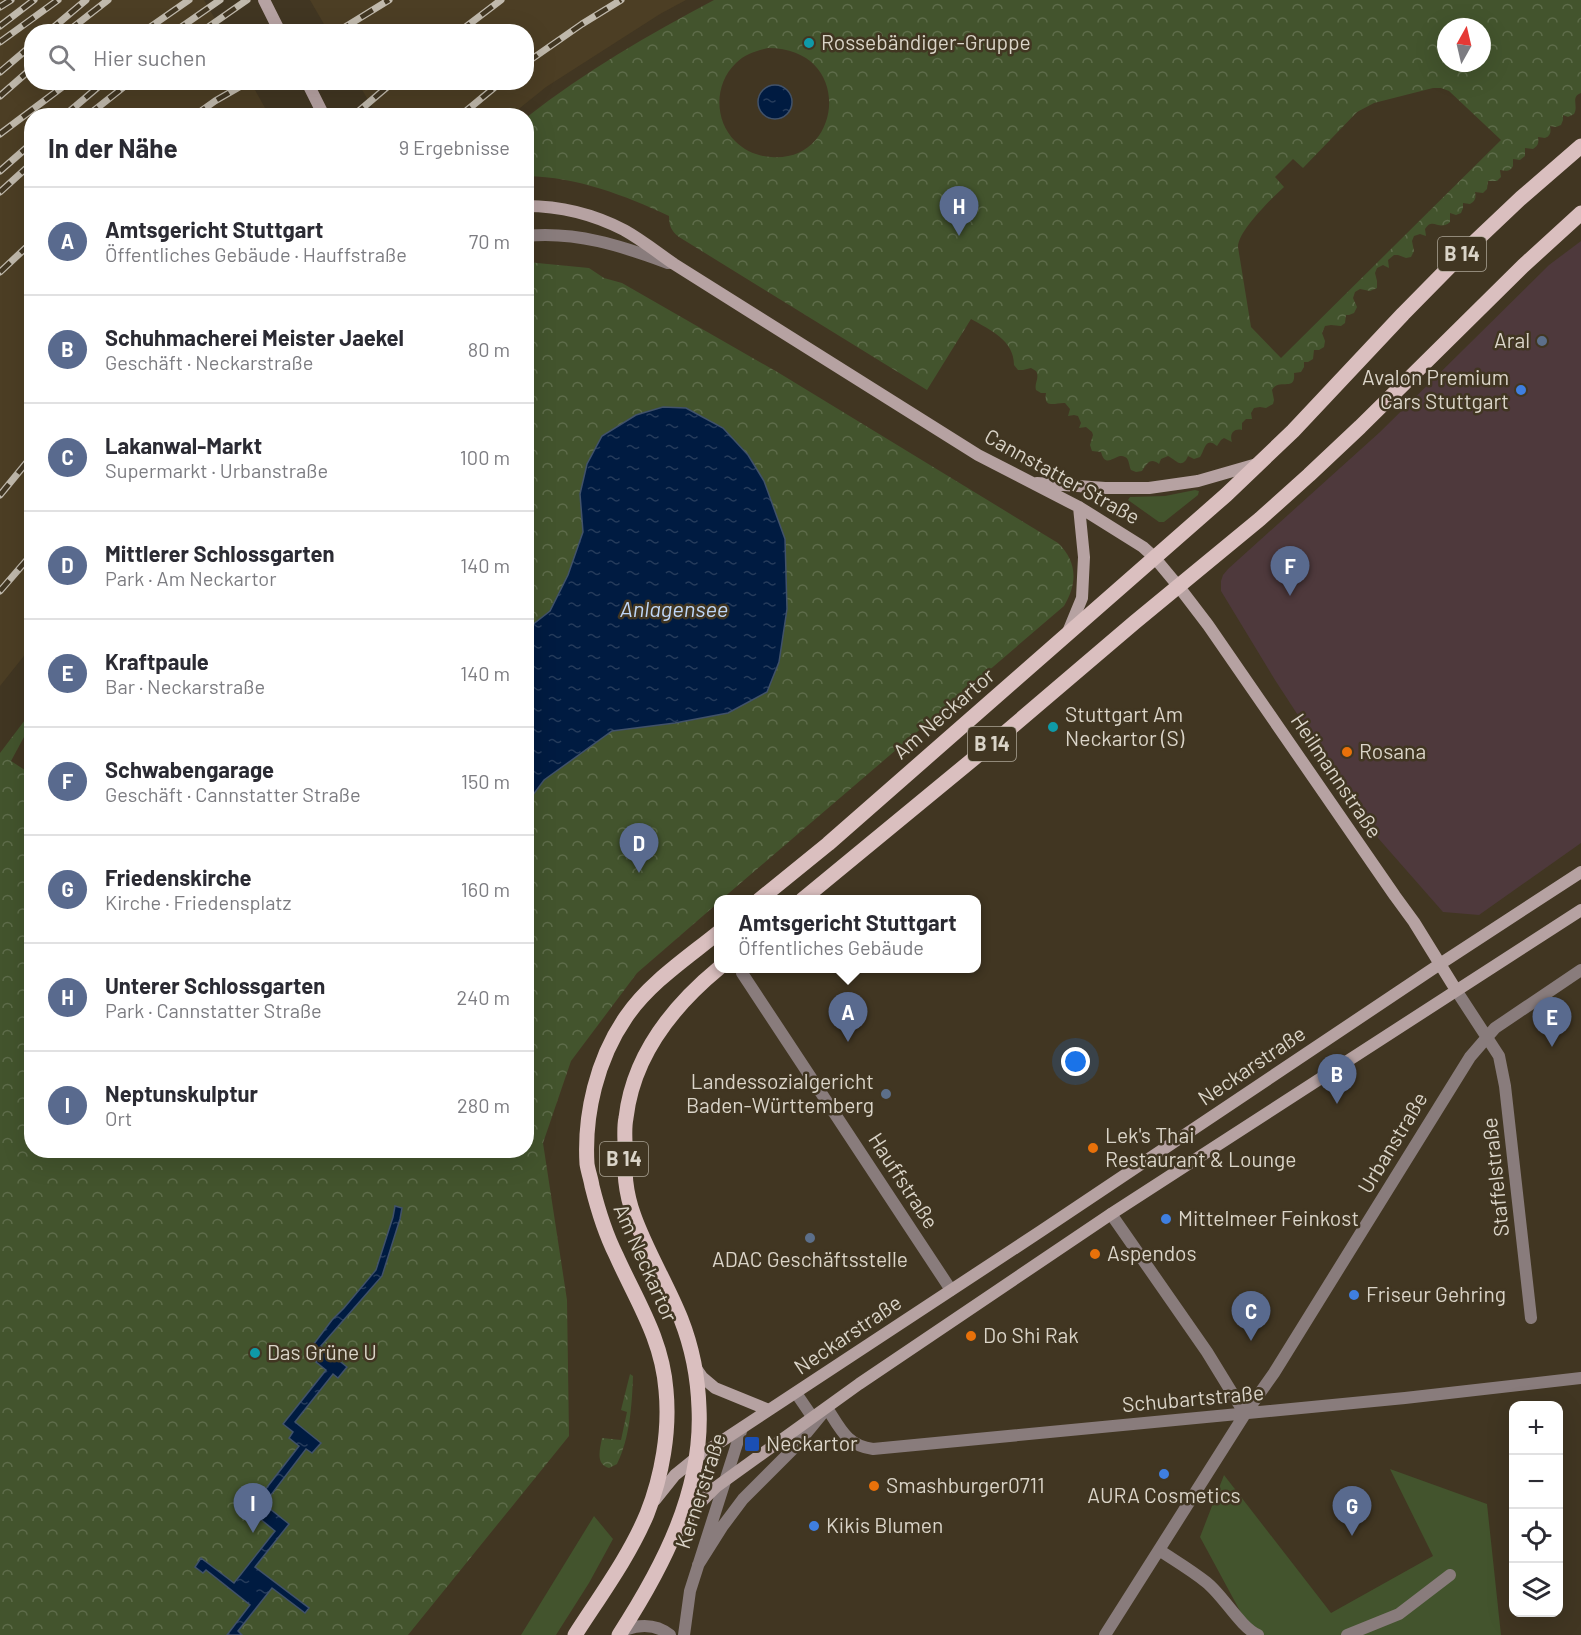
<!DOCTYPE html>
<html lang="de">
<meta charset="utf-8">
<style>
body{margin:0;font-family:Barlow,sans-serif;background:#f7f7f7;color:#2b2b33}
.controls{position:absolute;right:18px;bottom:18px;display:grid;overflow:hidden;border-radius:12px;box-shadow:0 6px 24px #0002}
.controls button{width:54px;height:54px;display:grid;place-items:center;padding:0;border:0;border-bottom:2px solid #e1e1e2;background:#fff;color:#2b2b33;font:30px sans-serif}
.compass{position:absolute;left:1437px;top:18px;width:54px;height:54px;border-radius:50%;background:#fff;box-shadow:0 6px 24px #0002;rotate:8deg}
.you{position:absolute;left:1076px;top:1062px;width:21px;height:21px;margin:-15px;border:4px solid #fff;border-radius:50%;background:#1a73e8;box-shadow:0 0 0 9px #1a73e833}
.badge{display:grid;place-items:center;width:39px;height:39px;border-radius:50%;background:#596a8e;color:#fff;font-size:20px;font-weight:700}
.pin{position:absolute;translate:-50% -50px;filter:drop-shadow(0 2px 3px #0008)}
.pin::after{content:'';position:absolute;top:32px;width:21px;height:18px;background:inherit;clip-path:polygon(0 0,100% 0,50% 100%)}
.popup{position:absolute;left:714px;top:895px;width:267px;height:78px;box-sizing:border-box;display:grid;place-content:center;border-radius:12px;background:#fff;filter:drop-shadow(0 2px 4px #0005);font-size:20px;white-space:nowrap;color:#7c7c81}
.popup b{font-size:22px;color:#2b2b33}
.popup::after{content:'';position:absolute;left:50%;top:100%;margin-left:-12px;border:12px solid transparent;border-top-color:#fff}
.list{margin:0;padding:0;list-style:none}
h2{display:flex;justify-content:space-between;align-items:center;height:78px;margin:0;padding:0 24px;font-size:26px}
h2 small{font-size:20px;font-weight:400;color:#7c7c81}
.list li{display:grid;grid-template-columns:39px 1fr auto;gap:18px;align-items:center;box-sizing:border-box;height:108px;padding:0 24px;border-top:2px solid #e1e1e2}
.list b{display:block;font-size:22px;white-space:nowrap}
.list p{margin:0;font-size:20px;white-space:nowrap;color:#7c7c81}
.list em{font-size:20px;font-style:normal;color:#7c7c81}
.icon{flex:none;width:33px;height:33px;fill:none;stroke:currentColor;stroke-width:2;stroke-linecap:round;stroke-linejoin:round}
.map{position:relative;flex:none;width:1581px;height:1635px;overflow:hidden}
.search{position:absolute;background:#fff;box-shadow:0 6px 24px #0002;left:24px;top:24px;width:510px;height:66px;display:flex;align-items:center;gap:15px;box-sizing:border-box;padding:0 21px;border-radius:24px;color:#7c7c81;font-size:22px}
.panel{position:absolute;background:#fff;box-shadow:0 6px 24px #0002;left:24px;top:108px;width:510px;height:1050px;border-radius:24px}
.map>svg:first-child{display:block}
.commercial{fill:#4e393c}
.built{fill:#4c3e24}
.green{fill:#43542d}
.forest{fill:url(#forest-crowns);fill-rule:evenodd}
.water{fill:url(#water-ripples);stroke:#41526a;stroke-width:1.5}
.lines{fill:none;stroke-linecap:round;stroke-linejoin:round}
.street{stroke:#897c7c;stroke-width:12}
.secondary{stroke:#b6a2a2;stroke-width:12}
.primary{stroke:#dabfbf;stroke-width:15}
.rail-casing{stroke:#c0b9ac;stroke-width:7}
.rail{stroke:#413622;stroke-width:4.5;stroke-dasharray:14;stroke-linecap:butt}
.culture-dot{fill:#0f9aa8;stroke:#413622;stroke-width:2}
.service-dot{fill:#5c6f8a;stroke:#413622;stroke-width:2}
.shop-dot{fill:#3f7fe0;stroke:#413622;stroke-width:2}
.food-dot{fill:#e8710a;stroke:#413622;stroke-width:2}
.transit-dot{fill:#1a4fb4;stroke:#413622;stroke-width:2}
.labels{text-anchor:middle;stroke-width:5;stroke-linejoin:round;paint-order:stroke}
.shield{fill:#413622;stroke:#aca596;stroke-width:1.5}
.shield-label{font-size:20px;font-weight:bold;fill:#dad4c8}
.poi-label{font-size:21px;fill:#dad4c8;stroke:#413622;text-anchor:start}
.street-label{font-size:21px;fill:#dad4c8;stroke:#413622}
.water-label{font-size:22px;font-style:italic;fill:#bfd7f8;stroke:#413622}
</style>
<div class="map">
<svg width="1581" height="1635" viewBox="0 0 1581 1635">
<defs>
<pattern id="forest-crowns" width="20" height="18" patternUnits="userSpaceOnUse" patternTransform="scale(1.5)"><rect width="20" height="18" fill="#43542d"/><path d="M2 6a3 3 0 1 1 6 0M12 15a3 3 0 1 1 6 0" fill="none" stroke="#5e6c4a"/></pattern>
<pattern id="water-ripples" width="26" height="14" patternUnits="userSpaceOnUse" patternTransform="scale(1.5)"><rect width="26" height="14" fill="#001b41"/><path d="M2 4q2-2 4 0t4 0M15 11q2-2 4 0t4 0" fill="none" stroke="#253b5b"/></pattern>
</defs>
<rect width="100%" height="100%" fill="#413622"/>
<path class="commercial" d="M1581 241V843L1479 915 1443 912 1378 838 1275 680 1221 591V581L1223 575 1228 569 1380 432 1549 265Z"/>
<path class="built" d="M0 0H204L222 31 32 32V82L251 83 269 115 32 116 31 647 0 686Z
M310 0H686L660 14 546 87 510 116 377 115 358 83 526 82V32L328 31Z"/>
<path class="green" d="M1195 490 1199 491 1198 495 1164 522H1159L1128 500 1130 497 1165 496Z
M1390 1469 1487 1504 1501 1635H1253L1200 1537 1224 1475 1331 1613 1433 1556Z
M594 1516 613 1539 589 1583 556 1635H521Z"/>
<path class="forest" d="M714 0H1581V93C1570 97 1579 106 1574 114L1568 117 1563 115V120L1561 125 1556 127 1550 126C1551 131 1551 136 1545 138L1538 137C1539 143 1538 146 1533 149L1525 148V156L1520 160 1513 159V166C1510 172 1506 171 1500 170L1501 177 1497 181H1488L1487 189 1483 193 1475 192C1476 197 1476 201 1470 204L1463 203V208L1461 213 1456 215 1450 213V222C1439 232 1433 216 1425 229L1426 236 1420 234 1414 236 1412 241 1414 251 1411 257 1406 258 1398 255H1394L1388 260 1389 268 1383 265 1377 268 1375 273 1377 281V288L1370 291 1360 289 1355 292 1353 298 1357 307 1354 313 1349 315H1346L1345 323 1341 326 1331 325 1325 326 1322 333 1325 341 1324 347 1319 350H1314L1313 359 1308 362H1304V367L1301 372 1294 373C1296 393 1279 377 1272 390L1274 400 1273 404 1266 408 1260 407 1254 408 1251 413 1252 419H1246L1242 423V430C1234 428 1229 434 1232 442L1224 438 1221 440 1217 446C1205 436 1205 450 1200 457L1194 459 1188 456C1182 470 1176 460 1168 456L1161 459 1159 464C1150 457 1147 464 1142 471L1136 472 1131 470C1128 463 1130 456 1120 456 1112 458 1105 467 1101 452L1092 451 1090 445 1093 435 1092 432 1086 427 1079 428 1081 423 1078 416 1074 415 1068 416 1070 409 1065 403C1057 402 1043 410 1046 393H1041L1036 390C1034 383 1040 378 1036 371L1031 368 1023 370H1018L1014 365C1014 340 990 330 971 319L927 390 679 237C671 231 669 225 669 216 624 195 577 177 527 176V117C584 72 648 35 714 0ZM1446 27H1482V63H1446ZM768 48C855 48 843 163 771 157 757 156 745 151 735 141 714 120 714 84 736 63 745 54 756 51 768 48ZM1433 88H1441L1449 91 1501 140 1281 358 1251 327 1238 247C1238 231 1271 199 1284 187L1275 177 1293 159 1303 168 1357 112 1374 103Z
M527 262 589 268 604 278 622 283 779 373 1058 543C1077 561 1078 583 1064 606L722 899 719 900V902L637 973 571 1061 543 1143 567 1300 569 1436 408 1635H0V753L31 712V724L11 761 31 774 32 1150H526Z
M630 1374 633 1376C632 1404 630 1438 617 1464L609 1468C595 1464 600 1449 602 1438L621 1440 627 1412 621 1410Z"/>
<path class="water" d="M758 102a17 17 0 1 1 34 0a17 17 0 1 1-34 0Z
M663 407 686 408 723 428 748 455 764 481 785 539 787 609 779 662 767 692 728 713 675 723 612 731 544 780 527 803V629L550 611 568 575 583 532 580 494 587 464 602 436 636 415Z
M395 1206 402 1208 400 1219 382 1276 321 1346 347 1367 338 1378 333 1374 295 1422 321 1443 312 1453 306 1449 264 1504 289 1524 255 1567 309 1608 305 1613 272 1588 238 1631 242 1635H227L250 1605 206 1570 203 1573 195 1567 201 1558 234 1583 275 1531 259 1518 264 1512 254 1504 299 1446 289 1438 293 1432 283 1424 326 1370 316 1362 320 1356 310 1349 332 1320 344 1308 376 1270 393 1217Z"/>
<g class="lines">
<path class="street" d="M526 236C576 231 622 246 668 263
M742 973 951 1290
M1456 990 1499 1056 1505 1086 1531 1318
M1111 1214 1207 1352 1245 1414
M796 1393 813 1418
M1159 1550C1174 1560 1191 1570 1206 1582 1223 1595 1240 1627 1258 1635
M698 1565 722 1527 743 1499 795 1447 827 1408C840 1428 847 1446 873 1449L1405 1398 1581 1378
M622 1631C639 1624 655 1623 670 1635
M684 1635 690 1591 742 1428
M1105 1635 1245 1414 1274 1373 1470 1057 1495 1028 1581 970
M1347 1635 1399 1614 1450 1575"/>
<path class="secondary" d="M264 0 280 32
M307 82 324 116
M526 206C560 206 595 215 624 230 642 240 658 253 674 264L978 455 1079 507 1143 547 1154 557 1179 587 1208 625 1395 896 1414 922 1456 990
M1037 483 1105 488H1149L1198 481 1257 464
M1068 632 1082 598 1084 557 1079 507
M695 1367 702 1377 715 1388 769 1410
M655 1500 675 1475 696 1458 1041 1231 1440 964 1581 872
M680 1531 695 1508 716 1487 859 1384 1111 1214 1581 910"/>
<path class="primary" d="M759 900 828 844 1226 495 1293 431 1403 314 1465 251 1521 198 1581 146
M802 900 1006 732 1135 622 1260 519 1309 475 1360 427 1523 266 1581 213
M575 1635C600 1596 629 1557 647 1514 662 1476 670 1431 666 1390 662 1338 636 1300 616 1255 605 1233 598 1210 592 1186 591 1179 588 1171 587 1164 584 1114 597 1059 626 1017 649 983 687 958 719 932
M619 1635C663 1567 703 1491 699 1408 698 1378 692 1347 681 1319 667 1284 647 1252 634 1216 625 1192 624 1171 625 1145 625 1136 624 1127 626 1118 633 1056 673 1006 719 968"/>
<defs>
<path id="rail" d="M0 7 11 0
M0 26 34 0
M48 32 86 0
M67 32 108 0
M143 32 189 0
M174 32 220 0
M201 32 247 0
M337 32 389 0
M459 32 501 0
M0 42 58 0
M526 63 582 24 621 0
M0 72 32 45
M0 96 32 68
M64 116 104 82
M87 116 130 82
M194 116 215 101 248 82
M353 116 393 82
M460 116 501 82
M0 134 69 82
M0 171 32 143
M0 192 32 163
M0 272 32 242
M0 495 32 456
M0 591 32 554"/>
</defs>
<use href="#rail" class="rail-casing"/>
<use href="#rail" class="rail"/>
</g>
<g class="culture-dot">
<circle cx="809" cy="43" r="6"/>
<circle cx="1053" cy="727" r="6"/>
<circle cx="255" cy="1353" r="6"/>
</g>
<g class="service-dot">
<circle cx="1542" cy="341" r="6"/>
<circle cx="886" cy="1094" r="6"/>
<circle cx="810" cy="1238" r="6"/>
</g>
<g class="shop-dot">
<circle cx="1521" cy="390" r="6"/>
<circle cx="1166" cy="1219" r="6"/>
<circle cx="1354" cy="1295" r="6"/>
<circle cx="1164" cy="1474" r="6"/>
<circle cx="814" cy="1526" r="6"/>
</g>
<g class="food-dot">
<circle cx="1347" cy="752" r="6"/>
<circle cx="1093" cy="1148" r="6"/>
<circle cx="1095" cy="1254" r="6"/>
<circle cx="971" cy="1336" r="6"/>
<circle cx="874" cy="1486" r="6"/>
</g>
<rect class="transit-dot" x="744" y="1436" width="16" height="16" rx="3"/>
<g class="labels">
<g class="shield">
<rect x="1438" y="237" width="48" height="34" rx="4.5"/>
<rect x="968" y="727" width="48" height="34" rx="4.5"/>
<rect x="600" y="1142" width="48" height="34" rx="4.5"/>
</g>
<g class="shield-label">
<text x="1462" y="261">B 14</text>
<text x="992" y="751">B 14</text>
<text x="624" y="1166">B 14</text>
</g>
<g class="poi-label">
<text x="821" y="50">Rossebändiger-Gruppe</text>
<text x="1530" y="348" text-anchor="end">Aral</text>
<text x="1509" y="385" text-anchor="end">Avalon Premium<tspan x="1509" dy="24">Cars Stuttgart</tspan></text>
<text x="1065" y="722">Stuttgart Am<tspan x="1065" dy="24">Neckartor (S)</tspan></text>
<text x="1359" y="759">Rosana</text>
<text x="874" y="1089" text-anchor="end">Landessozialgericht<tspan x="874" dy="24">Baden-Württemberg</tspan></text>
<text x="1105" y="1143">Lek's Thai<tspan x="1105" dy="24">Restaurant &amp; Lounge</tspan></text>
<text x="1178" y="1226">Mittelmeer Feinkost</text>
<text x="1107" y="1261">Aspendos</text>
<text x="810" y="1267" text-anchor="middle">ADAC Geschäftsstelle</text>
<text x="1366" y="1302">Friseur Gehring</text>
<text x="983" y="1343">Do Shi Rak</text>
<text x="267" y="1360">Das Grüne U</text>
<text x="766" y="1451">Neckartor</text>
<text x="886" y="1493">Smashburger0711</text>
<text x="1164" y="1503" text-anchor="middle">AURA Cosmetics</text>
<text x="826" y="1533">Kikis Blumen</text>
</g>
<g class="street-label">
<text transform="translate(1062 477) rotate(29)" y="7">Cannstatter Straße</text>
<text transform="translate(944 714) rotate(-41)" y="7">Am Neckartor</text>
<text transform="translate(1336 776) rotate(56)" y="7">Heilmannstraße</text>
<text transform="translate(1252 1066) rotate(-34)" y="7">Neckarstraße</text>
<text transform="translate(1393 1143) rotate(-59)" y="7">Urbanstraße</text>
<text transform="translate(1496 1177) rotate(-96)" y="7">Staffelstraße</text>
<text transform="translate(903 1181) rotate(57)" y="7">Hauffstraße</text>
<text transform="translate(645 1263) rotate(66)" y="7">Am Neckartor</text>
<text transform="translate(848 1335) rotate(-34)" y="7">Neckarstraße</text>
<text transform="translate(1193 1399) rotate(-5)" y="7">Schubartstraße</text>
<text transform="translate(701 1491) rotate(-72)" y="7">Kernerstraße</text>
</g>
<g class="water-label">
<text x="674" y="617">Anlagensee</text>
</g>
</g>
</svg>
<div class="controls">
<button>+</button>
<button>−</button>
<button><svg class="icon" aria-label="locate" viewBox="0 0 24 24"><circle cx="12" cy="12" r="6"/><path d="M12 2v4M12 18v4M2 12h4M18 12h4"/></svg></button>
<button><svg class="icon" aria-label="layers" viewBox="0 0 24 24"><path d="M12 4l9 5-9 5-9-5zM3 14l9 5 9-5"/></svg></button>
</div>
<svg class="compass" viewBox="-18 -18 36 36"><path d="M0-13l5 13h-10z" fill="#e53935"/><path d="M0 13l5-13h-10z" fill="#7c7c81"/></svg>
<div class="you"></div>
<div class="pin badge" style="left:848px;top:1042px">A</div>
<div class="popup"><b>Amtsgericht Stuttgart</b>Öffentliches Gebäude</div>
<div class="pin badge" style="left:1337px;top:1104px">B</div>
<div class="pin badge" style="left:1251px;top:1341px">C</div>
<div class="pin badge" style="left:639px;top:873px">D</div>
<div class="pin badge" style="left:1552px;top:1047px">E</div>
<div class="pin badge" style="left:1290px;top:596px">F</div>
<div class="pin badge" style="left:1352px;top:1536px">G</div>
<div class="pin badge" style="left:959px;top:236px">H</div>
<div class="pin badge" style="left:253px;top:1533px">I</div>
<div class="search"><svg class="icon" aria-label="search" viewBox="0 0 24 24"><circle cx="10" cy="10" r="6"/><path d="M15 15l6 6"/></svg>Hier suchen</div>
<section class="panel">
<h2>In der Nähe<small>9 Ergebnisse</small></h2>
<ul class="list">
<li><span class="badge">A</span><div><b>Amtsgericht Stuttgart</b><p>Öffentliches Gebäude · Hauffstraße</p></div><em>70 m</em></li>
<li><span class="badge">B</span><div><b>Schuhmacherei Meister Jaekel</b><p>Geschäft · Neckarstraße</p></div><em>80 m</em></li>
<li><span class="badge">C</span><div><b>Lakanwal-Markt</b><p>Supermarkt · Urbanstraße</p></div><em>100 m</em></li>
<li><span class="badge">D</span><div><b>Mittlerer Schlossgarten</b><p>Park · Am Neckartor</p></div><em>140 m</em></li>
<li><span class="badge">E</span><div><b>Kraftpaule</b><p>Bar · Neckarstraße</p></div><em>140 m</em></li>
<li><span class="badge">F</span><div><b>Schwabengarage</b><p>Geschäft · Cannstatter Straße</p></div><em>150 m</em></li>
<li><span class="badge">G</span><div><b>Friedenskirche</b><p>Kirche · Friedensplatz</p></div><em>160 m</em></li>
<li><span class="badge">H</span><div><b>Unterer Schlossgarten</b><p>Park · Cannstatter Straße</p></div><em>240 m</em></li>
<li><span class="badge">I</span><div><b>Neptunskulptur</b><p>Ort</p></div><em>280 m</em></li>
</ul>
</section>
</div>
